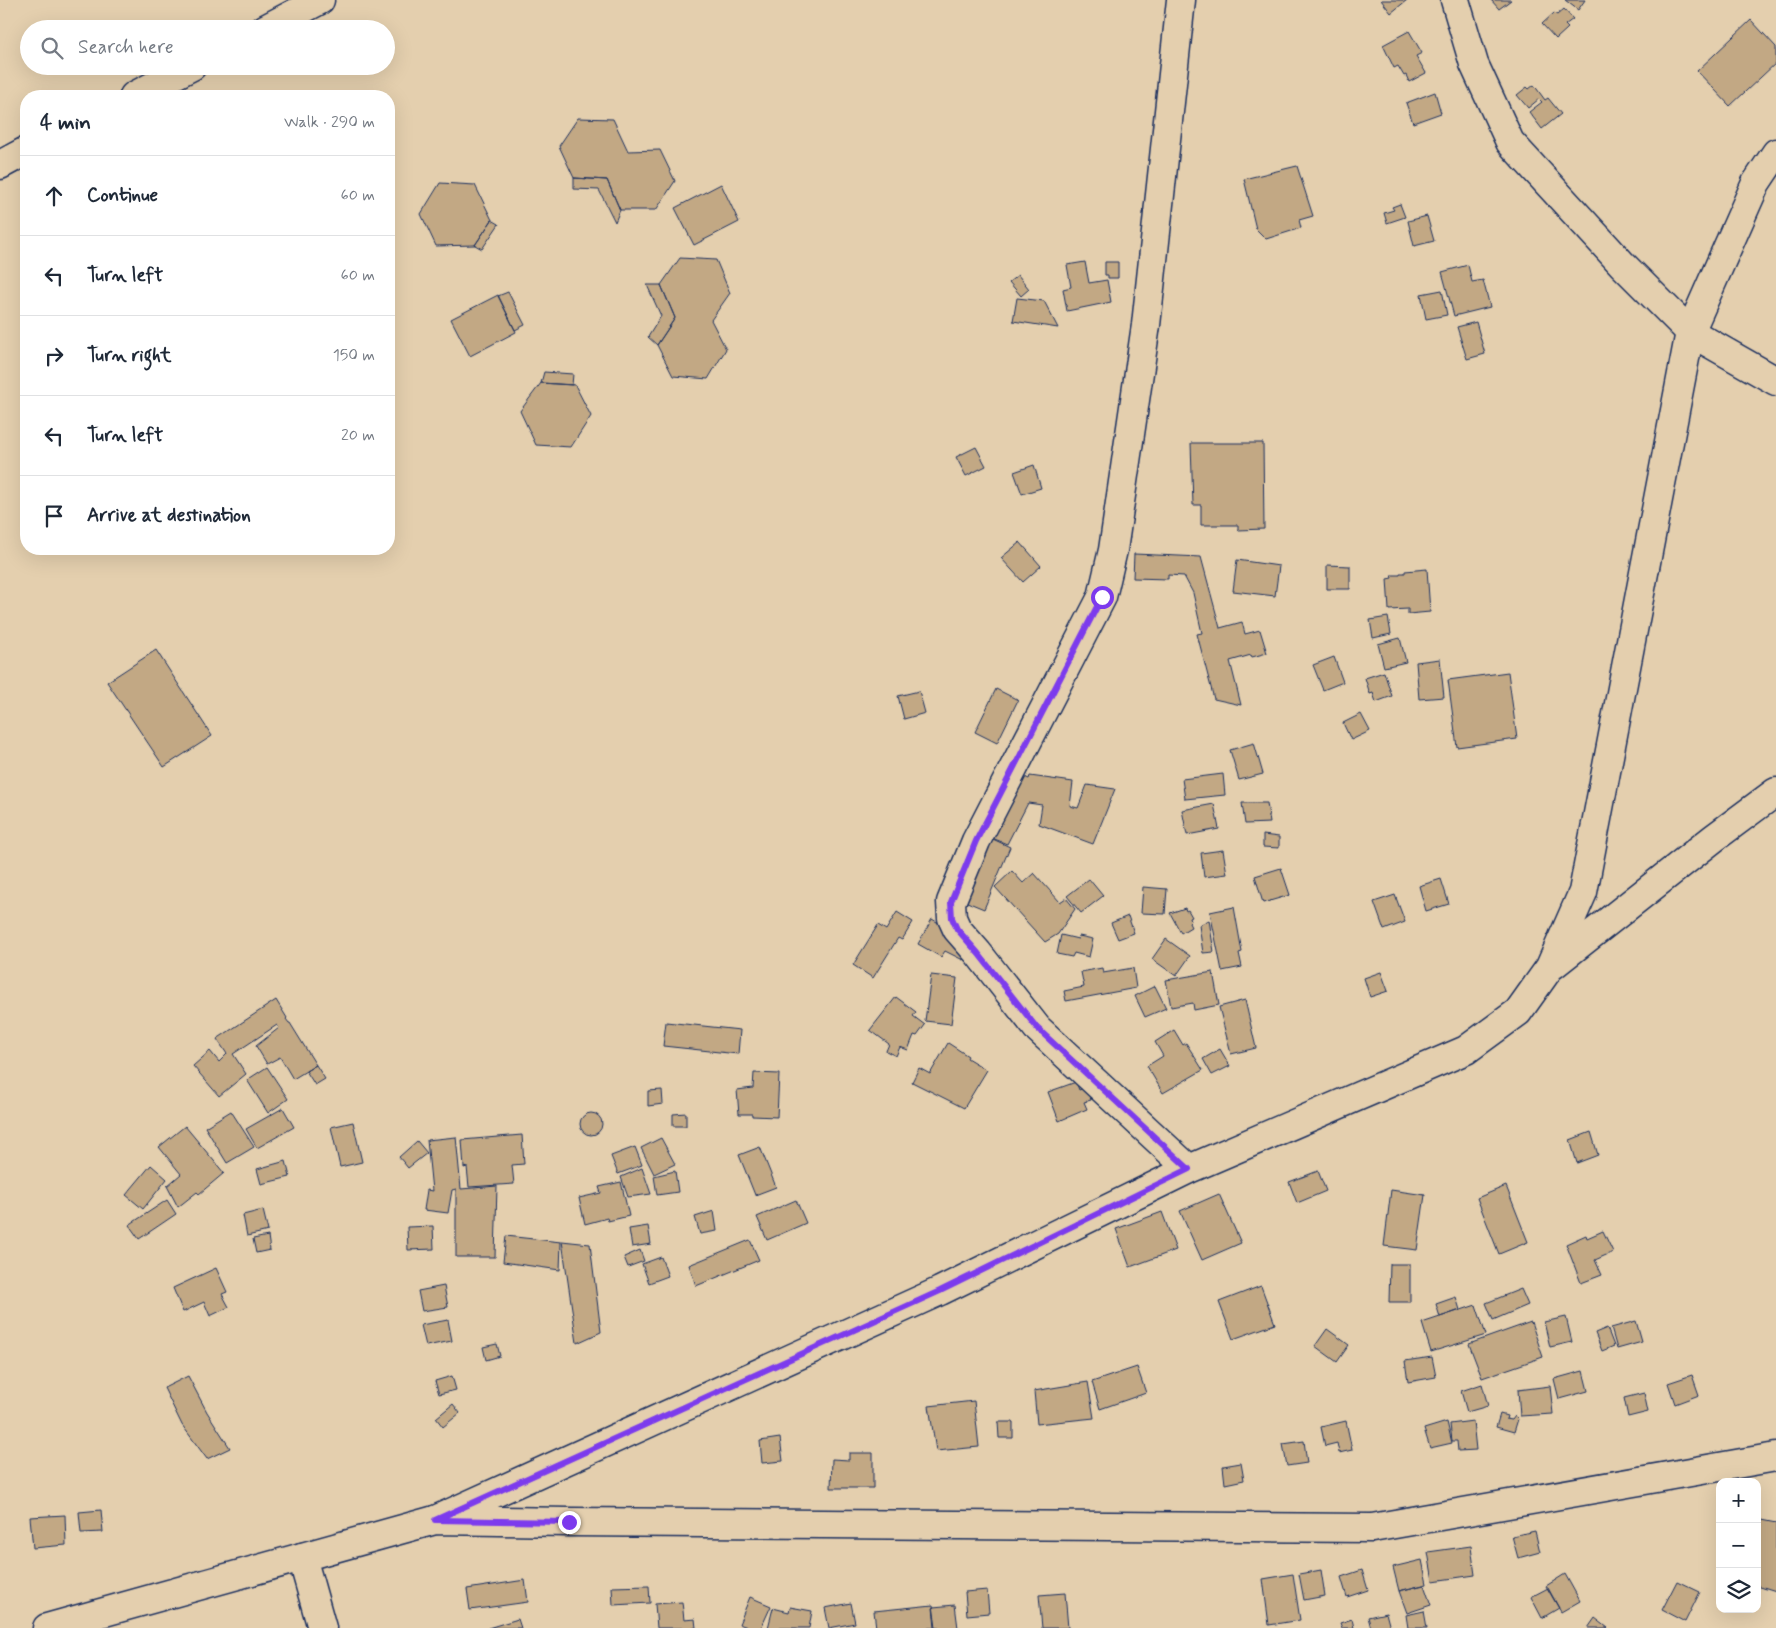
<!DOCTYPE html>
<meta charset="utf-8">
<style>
body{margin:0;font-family:Mynerve,sans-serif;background:#f6f6f7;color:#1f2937}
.controls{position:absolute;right:15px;bottom:15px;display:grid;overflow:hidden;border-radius:10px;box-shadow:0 5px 20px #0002}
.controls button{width:45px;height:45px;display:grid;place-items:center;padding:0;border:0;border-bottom:1px solid #e0e1e3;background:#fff;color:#1f2937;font:25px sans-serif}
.stop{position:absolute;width:15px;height:15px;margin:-11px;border:4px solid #7c3aed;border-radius:50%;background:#fff}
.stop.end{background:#7c3aed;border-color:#fff;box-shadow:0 1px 5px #0008}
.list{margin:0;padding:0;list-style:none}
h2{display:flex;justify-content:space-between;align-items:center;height:65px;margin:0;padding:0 20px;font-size:21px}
h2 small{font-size:16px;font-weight:400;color:#747a83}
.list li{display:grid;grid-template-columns:32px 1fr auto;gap:15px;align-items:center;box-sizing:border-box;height:80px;padding:0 20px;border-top:1px solid #e0e1e3}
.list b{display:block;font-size:19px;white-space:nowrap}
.list em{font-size:16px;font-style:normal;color:#747a83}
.icon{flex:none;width:28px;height:28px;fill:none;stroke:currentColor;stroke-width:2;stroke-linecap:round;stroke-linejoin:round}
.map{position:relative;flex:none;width:1776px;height:1628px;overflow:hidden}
.search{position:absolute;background:#fff;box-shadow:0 5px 20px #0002;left:20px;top:20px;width:375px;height:55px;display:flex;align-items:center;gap:12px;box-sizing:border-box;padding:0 18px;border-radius:28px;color:#747a83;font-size:19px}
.panel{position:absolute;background:#fff;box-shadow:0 5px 20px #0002;left:20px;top:90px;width:375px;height:465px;border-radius:20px}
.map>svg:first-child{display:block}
.building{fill:#c2a884;stroke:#1b2f5e}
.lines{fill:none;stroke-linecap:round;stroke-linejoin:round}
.street-casing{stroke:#1b2f5e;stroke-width:31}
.secondary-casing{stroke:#1b2f5e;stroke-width:31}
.street{stroke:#e4cfae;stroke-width:28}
.secondary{stroke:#e4cfae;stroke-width:28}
.route{stroke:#7c3aed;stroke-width:6}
</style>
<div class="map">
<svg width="1776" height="1628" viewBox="0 0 1776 1628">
<rect width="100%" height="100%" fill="#e4cfae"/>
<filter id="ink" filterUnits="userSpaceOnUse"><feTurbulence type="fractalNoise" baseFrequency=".02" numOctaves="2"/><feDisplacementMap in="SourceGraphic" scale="10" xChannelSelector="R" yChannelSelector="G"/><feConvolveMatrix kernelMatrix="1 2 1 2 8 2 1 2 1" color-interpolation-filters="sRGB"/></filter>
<g filter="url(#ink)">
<path class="building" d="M1381 0H1407L1391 13Z
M1491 0H1511L1499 9Z
M1565 0H1585L1578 10Z
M1564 9 1573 19 1565 25 1568 28 1556 39 1542 24 1554 13 1557 15Z
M1751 20 1776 47V63L1730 106 1697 71Z
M1409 31 1422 53 1416 56 1426 73 1409 82 1406 75 1404 76 1398 66 1394 68 1383 45Z
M1534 85 1545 100 1548 98 1561 114 1542 129 1529 112 1542 102 1539 99 1528 108 1517 95 1527 87 1529 89Z
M1435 92 1441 113 1413 123 1406 103Z
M578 118 613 119 628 151 660 150 675 181 656 210H620L607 180 574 178 559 146Z
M1297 166 1313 216 1299 220 1301 228 1266 239 1256 229 1244 179Z
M574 178 607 180 620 210 615 222 599 190 574 189Z
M440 183 475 185 492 220 475 245 436 246 421 214Z
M721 184 739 222 694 245 675 208Z
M1400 204 1405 217 1387 223 1384 213 1394 210 1392 207Z
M1427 216 1434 241 1414 246 1408 221Z
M492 220 499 224 482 249 475 245Z
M680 258 716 260 730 293 711 320 726 349 708 379 673 376 657 345 675 318 661 285Z
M1085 262 1089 283 1107 280 1111 302 1067 311 1063 289 1071 287 1067 265Z
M1105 262H1118V278H1108V275H1105Z
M1468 265 1472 282 1483 280 1490 307 1454 316 1442 272Z
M1018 275 1029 289 1021 296 1009 282Z
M647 285H661L675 318 657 345 648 337 661 316Z
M1442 290 1447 315 1426 319 1421 294Z
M508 292 525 325 515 330 498 296Z
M498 295 516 332 470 356 451 319Z
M1017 298 1044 301 1058 328 1013 321Z
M1476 322 1485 354 1467 359 1457 327Z
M544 372 573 374 572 385 541 383Z
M541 383 575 385 591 416 571 447 536 445 520 411Z
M1191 443H1263L1264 529 1238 530V525H1201V505H1193Z
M976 447 986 466 966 476 956 457Z
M1034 465 1041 488 1022 494 1014 472Z
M1020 542 1041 566 1023 582 1001 558Z
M1134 554 1201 557 1220 628 1242 622 1245 634 1260 630 1267 653 1252 657 1251 655 1230 661 1241 705 1214 699 1197 634 1202 633 1193 593 1184 576 1168 575V579L1133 578Z
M1237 560 1279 566 1275 596 1233 591Z
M1327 565 1350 566V589H1327Z
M1427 569 1430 612 1408 614V609L1389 610 1387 579 1392 578 1391 575H1400V573H1405V571Z
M1388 617 1391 634 1373 638 1370 620Z
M1400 638 1406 662 1384 667 1378 644Z
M156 650 212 736 164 767 107 682Z
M1334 657 1343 682 1323 690 1313 665Z
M1440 659 1444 697 1419 699 1416 662Z
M1384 672 1392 696 1376 702 1373 693 1370 694 1365 678Z
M1508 672 1517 739 1457 747 1448 680Z
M996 689 1018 700 997 743 975 732Z
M919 691 925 713 904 719 898 696Z
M1361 714 1370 731 1351 740 1343 723Z
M1254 743 1263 774 1239 780 1230 750Z
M1014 772 1029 779 1030 776 1073 782 1070 806 1078 808 1087 785 1115 789 1093 844 1039 824 1042 805 1028 803 1007 844 987 836Z
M1223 774 1225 795 1185 799 1182 779Z
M1242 803H1267L1270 823 1245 824Z
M1214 804 1219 829 1187 835 1182 810Z
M982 834 1010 847 984 909 955 897Z
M1263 835 1279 837V848L1263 847Z
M1223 850 1227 874 1204 877 1201 853Z
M1281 868 1290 895 1263 903 1255 876Z
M1012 871 1023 883 1034 873 1060 902 1066 898 1075 909 1058 934 1045 942 995 887Z
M1089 879 1103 896 1081 913 1067 896Z
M1441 879 1449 904 1426 911 1419 886Z
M1143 887 1167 889 1165 914 1141 913Z
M1395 895 1405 922 1384 930 1374 902Z
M1234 907 1242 952 1239 953 1242 967 1222 971 1210 912Z
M1185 908 1186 911 1188 910 1192 917 1190 918 1191 921 1189 923 1191 927 1181 933 1170 913Z
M897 912 913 922 902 940 898 938 873 978 853 965 878 925 886 930Z
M1128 916 1134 933 1118 939 1111 923Z
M932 919 965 939 970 946 963 960 945 951 941 957 918 944Z
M1209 920 1214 952 1203 953 1199 925Z
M1061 935 1078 939 1079 936 1093 939 1089 957 1074 953 1072 957 1057 954Z
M1166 939 1190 956 1176 976 1152 959Z
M1102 968 1103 973 1133 968 1136 988 1066 1001 1064 991 1084 987 1081 972Z
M1213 972 1219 1005 1194 1010 1193 1003 1171 1007 1166 980Z
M1381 972 1388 991 1370 997 1364 978Z
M931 975 957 978 951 1024 925 1021Z
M1155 986 1166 1008 1145 1017 1135 996Z
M896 997 916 1012 913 1016 925 1025 917 1036 914 1035 908 1050 900 1047 896 1056 886 1051 889 1044 870 1030Z
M276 1000 287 1018 286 1019 289 1023H290L316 1065 293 1079 280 1057 267 1064 256 1046 279 1028 277 1025 233 1054 246 1074 219 1096 193 1066 210 1051 219 1062 227 1054 217 1039Z
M1245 1000 1256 1048 1231 1054 1219 1007Z
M666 1022 740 1030 738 1054 663 1046Z
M1174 1030 1183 1045 1186 1043 1203 1070 1163 1093 1147 1066 1163 1056 1155 1042Z
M948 1043 968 1056 967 1058 987 1070 964 1108 912 1082 919 1068 930 1074Z
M1220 1049 1230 1066 1212 1075 1203 1059Z
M316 1065 325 1079 315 1085 306 1071Z
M267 1067 288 1099 268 1113 247 1080Z
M754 1073 779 1074 777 1117 752 1116V1114H739L737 1090 753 1088Z
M1076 1082 1079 1090 1086 1087 1091 1100 1084 1102 1087 1109 1059 1121 1048 1092Z
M662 1090 663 1104 648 1106V1091Z
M283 1108 294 1127 257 1148 246 1129Z
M231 1111 254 1147 227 1163 205 1127Z
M580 1124a11 11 0 1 1 22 0a11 11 0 1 1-22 0Z
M686 1113V1126H673V1114Z
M353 1122 362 1162 340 1167 331 1127Z
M185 1126 224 1173 199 1194 197 1192 178 1207 167 1186 181 1174 159 1147Z
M1591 1132 1598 1155 1577 1163 1570 1140Z
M522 1135 524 1164 512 1165 514 1184 469 1187 467 1167 464 1168 462 1140Z
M456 1137 461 1189 497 1186 495 1257H456V1189L452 1190 448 1213 424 1210 427 1190 432 1191 427 1140Z
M661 1138 675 1164 654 1174 641 1148Z
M417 1141 427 1153 408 1168 399 1157Z
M635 1147 642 1165 618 1174 611 1156Z
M760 1147 776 1187 755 1195 739 1155Z
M286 1161 290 1177 261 1184 257 1169Z
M151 1165 167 1179 143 1209 126 1195Z
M642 1168 651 1194 628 1197 621 1177Z
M675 1171 678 1192 657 1195 654 1176Z
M1318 1171 1326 1191 1297 1203 1289 1182Z
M621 1182 629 1216 608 1221 607 1218 585 1224 579 1198 601 1193 599 1187Z
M1506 1186 1528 1242 1499 1254 1477 1198Z
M1391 1190 1425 1195 1417 1250 1384 1246Z
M1219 1194 1241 1243 1202 1260 1180 1211Z
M167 1200 176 1214 139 1239 129 1225Z
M796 1200 806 1223 767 1240 757 1217Z
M263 1210 268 1231 247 1236 243 1215Z
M714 1211 717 1231 700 1234 695 1217Z
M1162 1212 1176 1250 1130 1267 1116 1229Z
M433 1226 434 1249 408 1250 407 1227Z
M648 1226 651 1244 632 1247 629 1229Z
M1603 1231 1613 1252 1595 1260 1602 1275 1581 1283 1566 1244 1586 1235 1587 1238Z
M268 1236 270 1250 256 1253 253 1239Z
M506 1236 561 1242 560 1270 503 1262Z
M750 1240 759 1260 696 1286 689 1265Z
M562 1241 590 1244 601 1332 577 1343Z
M640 1250 644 1261 628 1267 624 1257Z
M661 1257 668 1276 649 1283 642 1264Z
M1390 1264H1410V1302H1389Z
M216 1268 227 1292 222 1294 229 1307 210 1316 204 1302 183 1312 173 1288Z
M444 1286 448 1307 422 1311 418 1291Z
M1261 1286 1275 1324 1233 1339 1219 1302Z
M1521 1289 1528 1305 1493 1320 1486 1303Z
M1456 1297 1460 1310 1440 1317 1436 1304Z
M1476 1305 1486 1335 1431 1352 1422 1323Z
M1566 1317 1572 1342 1550 1347 1544 1322Z
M448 1320 452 1341 426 1346 421 1325Z
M1636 1321 1642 1342 1617 1349 1611 1328Z
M1531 1322 1543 1357 1482 1378 1469 1344Z
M1607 1328 1614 1346 1602 1351 1595 1333Z
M1327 1329 1349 1345 1337 1362 1315 1346Z
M497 1344 500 1356 486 1360 483 1347Z
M1432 1357 1436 1377 1408 1382 1405 1361Z
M1137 1367 1146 1393 1100 1409 1092 1382Z
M1583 1371 1588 1391 1559 1399 1554 1379Z
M1692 1375 1699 1395 1675 1404 1668 1383Z
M188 1376 207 1412 230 1448 207 1459 182 1425 164 1388Z
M452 1376 456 1390 439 1394 435 1381Z
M1088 1382 1094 1418 1037 1424 1034 1391Z
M1482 1384 1488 1406 1467 1412 1461 1391Z
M1550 1386 1553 1414 1520 1416 1518 1390Z
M1644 1393 1648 1412 1628 1417 1624 1398Z
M974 1401 979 1447 936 1451 929 1406Z
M453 1404 460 1413 443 1427 436 1418Z
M1500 1414 1507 1416 1506 1419 1512 1420 1515 1416 1518 1419 1514 1432 1496 1427Z
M1346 1421 1352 1450 1339 1453 1337 1443 1325 1446 1321 1427Z
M1473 1421 1476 1450 1458 1451 1457 1441H1452L1450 1424Z
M998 1422H1013V1438H999Z
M1447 1422 1452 1443 1430 1448 1424 1429Z
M780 1438 783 1461 762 1463 760 1441Z
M1304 1441 1307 1463 1287 1466 1283 1444Z
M849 1453H873V1488H831L832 1459 849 1460Z
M1241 1463 1244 1480 1225 1484 1223 1466Z
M101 1510 103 1532 81 1533 79 1512Z
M65 1515 66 1545 33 1548 30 1517Z
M1761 1520 1776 1523V1591L1757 1585V1531Z
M1535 1531 1540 1552 1518 1558 1512 1536Z
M1471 1546 1475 1575 1433 1581 1428 1552Z
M1422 1560 1427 1584 1399 1591 1393 1567Z
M1321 1570 1325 1596 1304 1600 1299 1574Z
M1362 1570 1368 1590 1347 1597 1341 1577Z
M1293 1574 1300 1620 1269 1625 1263 1579Z
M1565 1574 1580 1601 1561 1612 1546 1586Z
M525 1580 528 1602 470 1610 467 1589Z
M1677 1581 1700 1592 1685 1622 1662 1610Z
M1424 1585 1431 1605 1407 1613 1399 1591Z
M649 1586 650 1603 613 1605 612 1587Z
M1548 1588 1559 1608 1542 1618 1531 1597Z
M987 1590 989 1613 967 1615 965 1592Z
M1065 1593 1068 1628H1042L1039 1595Z
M750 1597 771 1606 761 1628H750L739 1624Z
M682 1602 684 1620 695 1619 696 1628H657L655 1604Z
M851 1603 855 1623 829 1628 825 1608Z
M933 1605 936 1628H876L874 1611Z
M955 1605 958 1628H935L933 1607Z
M790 1607 812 1611 809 1628H768L773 1608 789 1612Z
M1424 1611 1427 1628H1408L1406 1615Z
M1386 1613 1390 1628H1371L1368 1617Z
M1595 1618 1608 1628H1588Z
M518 1619 521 1628H488Z
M1352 1619 1354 1628H1342L1340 1623Z"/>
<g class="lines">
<defs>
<path id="street" d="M1181 0 1146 325 1113 550 1102 597 976 841 951 902 952 918 957 929 978 953 1037 1028 1189 1169
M265 29 320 0
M134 96 192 66
M0 165 26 151
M1553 965 1714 838 1776 792
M435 1520 940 1291 1189 1169 1466 1050 1518 1012 1550 967 1583 892 1690 332 1756 183 1776 153
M302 1557 322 1628"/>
<path id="secondary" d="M1455 0 1474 64 1510 142 1622 264 1690 332 1776 381
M47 1628 435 1520 569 1522 1372 1528 1776 1457"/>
</defs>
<use href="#street" class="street-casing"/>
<use href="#secondary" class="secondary-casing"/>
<use href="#street" class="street"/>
<use href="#secondary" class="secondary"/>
</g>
</g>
<g class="lines" filter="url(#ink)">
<path class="route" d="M569 1522 435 1520 940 1291 1189 1169 1037 1028 978 953 957 929 952 918 951 902 976 841 1102 597"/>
</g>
</svg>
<div class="controls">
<button>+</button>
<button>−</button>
<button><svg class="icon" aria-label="layers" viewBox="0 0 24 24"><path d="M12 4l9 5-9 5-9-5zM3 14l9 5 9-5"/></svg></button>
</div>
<div class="stop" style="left:1102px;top:597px"></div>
<div class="stop end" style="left:569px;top:1522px"></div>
<div class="search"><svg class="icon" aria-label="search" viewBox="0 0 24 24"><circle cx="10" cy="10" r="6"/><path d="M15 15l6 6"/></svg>Search here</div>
<section class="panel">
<h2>4 min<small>Walk · 290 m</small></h2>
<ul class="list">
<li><svg class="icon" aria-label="ahead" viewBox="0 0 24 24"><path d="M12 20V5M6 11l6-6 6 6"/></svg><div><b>Continue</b></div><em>60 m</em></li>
<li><svg class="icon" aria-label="left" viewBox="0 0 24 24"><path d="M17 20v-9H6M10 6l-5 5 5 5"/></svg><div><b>Turn left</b></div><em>60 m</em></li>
<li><svg class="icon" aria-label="right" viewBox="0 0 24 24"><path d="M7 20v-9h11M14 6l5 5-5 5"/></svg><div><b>Turn right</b></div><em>150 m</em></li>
<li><svg class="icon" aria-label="left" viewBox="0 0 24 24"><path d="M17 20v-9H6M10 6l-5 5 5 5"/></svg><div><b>Turn left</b></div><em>20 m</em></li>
<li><svg class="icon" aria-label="arrive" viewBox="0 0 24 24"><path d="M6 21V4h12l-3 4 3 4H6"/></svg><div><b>Arrive at destination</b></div></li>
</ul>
</section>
</div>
